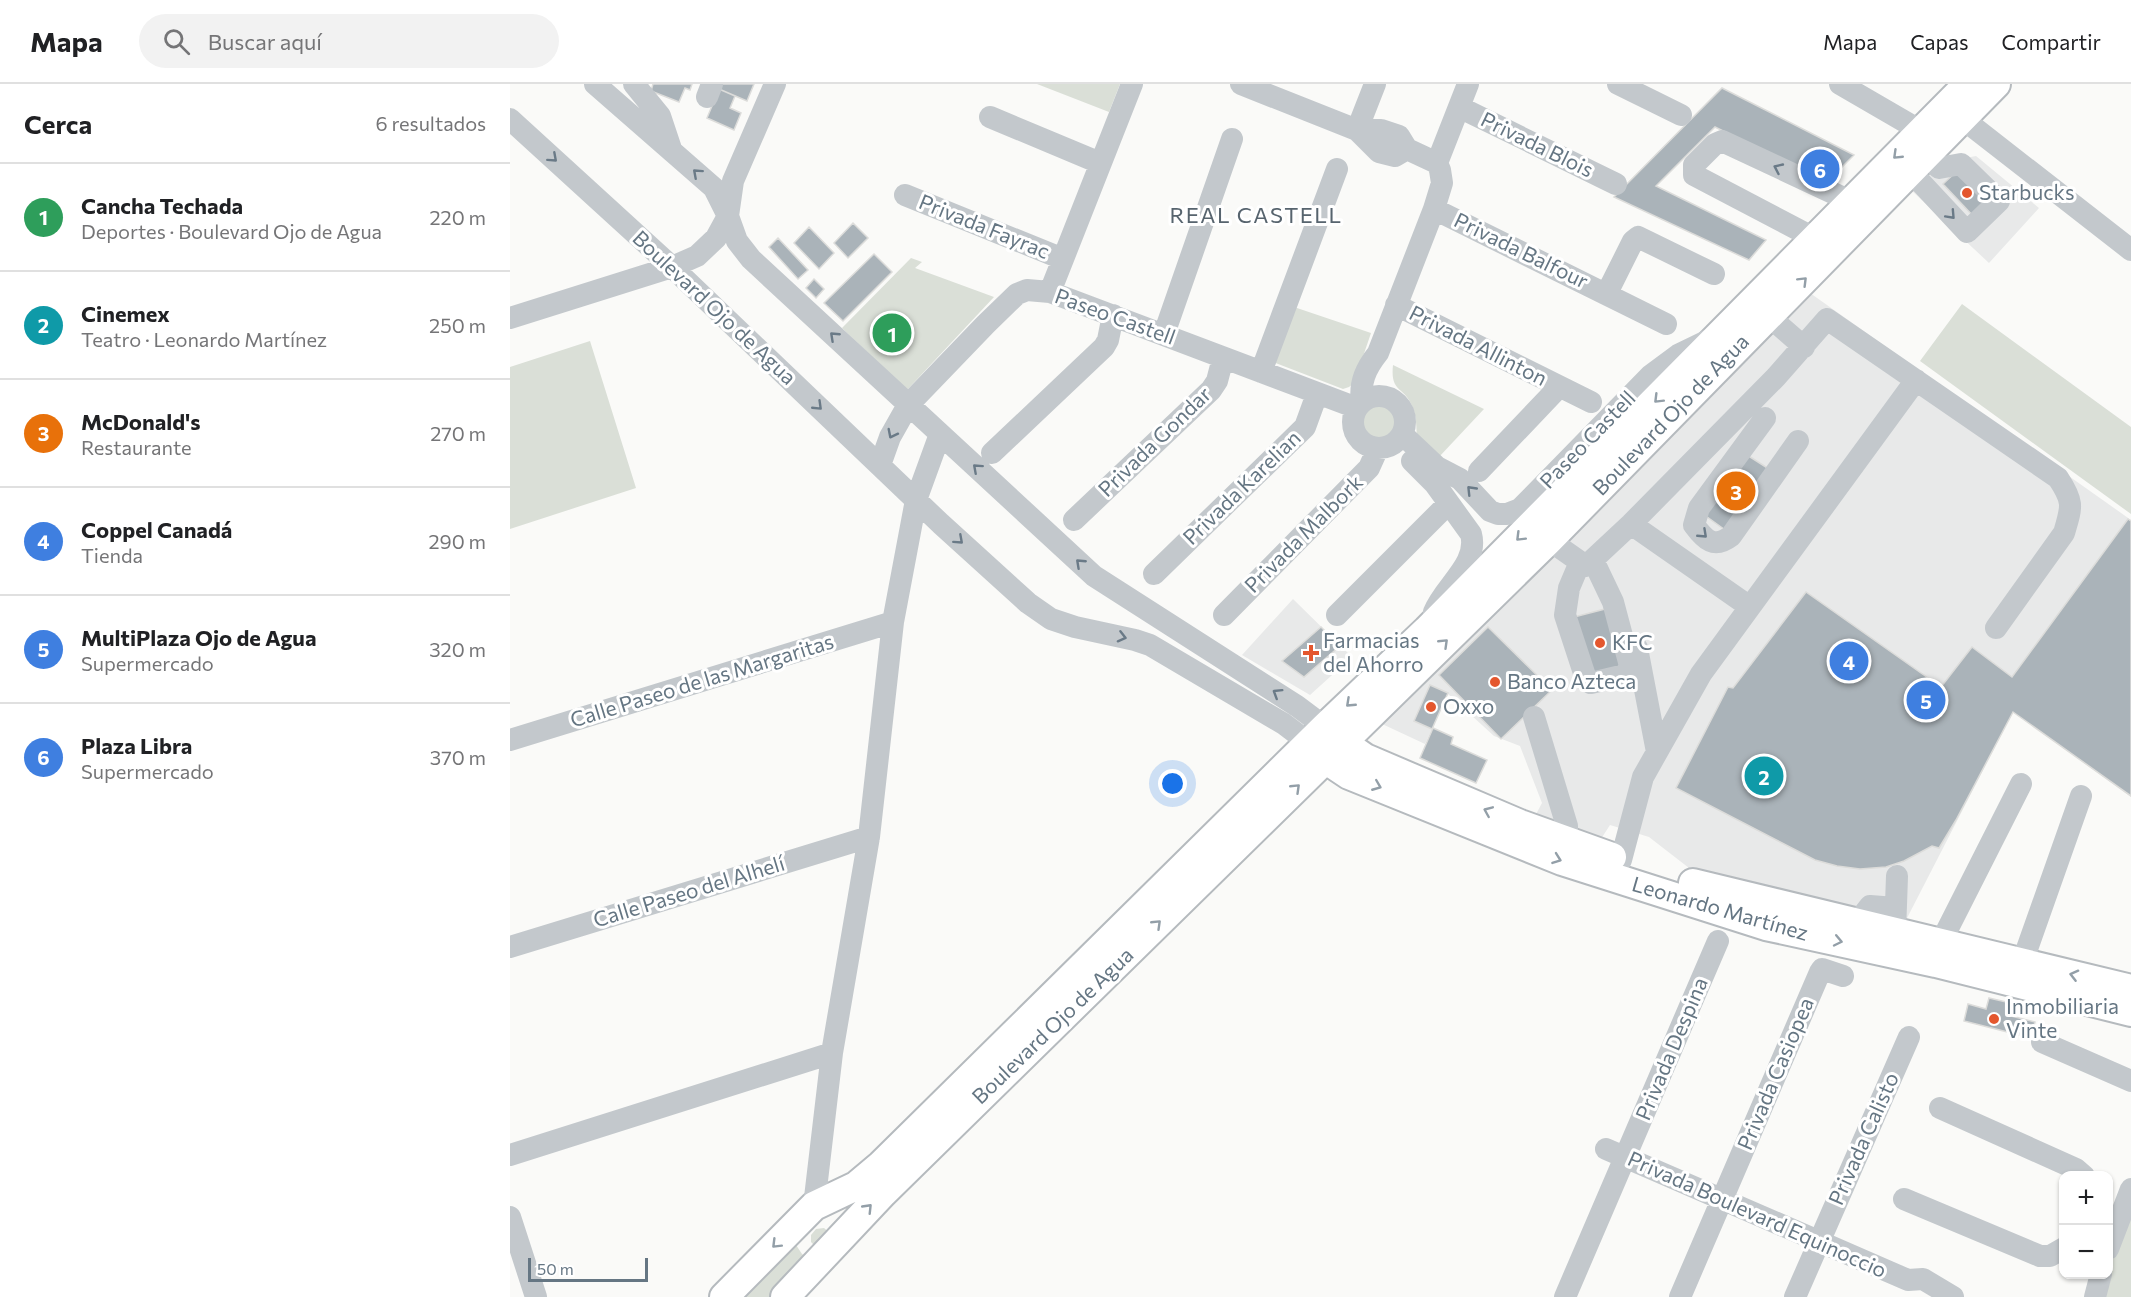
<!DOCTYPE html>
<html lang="es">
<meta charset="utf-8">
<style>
body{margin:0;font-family:Commissioner,sans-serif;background:#f2f2f2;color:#202124}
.controls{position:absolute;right:18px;bottom:18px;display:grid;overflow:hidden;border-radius:12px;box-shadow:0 2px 4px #0004}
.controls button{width:54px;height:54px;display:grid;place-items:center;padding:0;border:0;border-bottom:2px solid #e0e0e0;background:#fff;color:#202124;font:30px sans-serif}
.scale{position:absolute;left:18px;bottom:15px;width:120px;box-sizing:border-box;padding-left:6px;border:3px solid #657683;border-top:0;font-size:16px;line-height:21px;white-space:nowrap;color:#657683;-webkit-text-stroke:4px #fff;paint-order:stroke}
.you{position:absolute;left:663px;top:700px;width:21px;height:21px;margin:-15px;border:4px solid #fff;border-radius:50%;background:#1a73e8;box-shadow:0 0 0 9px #1a73e833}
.badge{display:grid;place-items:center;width:39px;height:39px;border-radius:50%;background:#e4572e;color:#fff;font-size:20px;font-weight:700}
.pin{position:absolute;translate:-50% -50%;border:3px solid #fff;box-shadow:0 2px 6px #0006}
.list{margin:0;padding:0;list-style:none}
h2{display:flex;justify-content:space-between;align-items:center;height:78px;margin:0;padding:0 24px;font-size:26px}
h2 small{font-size:20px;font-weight:400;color:#757577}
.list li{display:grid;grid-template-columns:39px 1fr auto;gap:18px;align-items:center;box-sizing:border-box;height:108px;padding:0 24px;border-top:2px solid #e0e0e0}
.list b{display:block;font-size:22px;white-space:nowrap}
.list p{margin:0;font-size:20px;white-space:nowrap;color:#757577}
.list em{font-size:20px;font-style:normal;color:#757577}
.icon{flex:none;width:33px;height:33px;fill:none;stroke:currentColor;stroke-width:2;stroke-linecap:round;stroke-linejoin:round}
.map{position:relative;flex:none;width:1621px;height:1213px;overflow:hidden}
header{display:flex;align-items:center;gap:36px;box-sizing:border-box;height:84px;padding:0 30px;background:#fff;border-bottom:2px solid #e0e0e0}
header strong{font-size:28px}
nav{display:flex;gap:33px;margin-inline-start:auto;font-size:21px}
.search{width:420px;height:54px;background:#f2f2f2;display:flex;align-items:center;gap:15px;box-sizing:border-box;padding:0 21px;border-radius:33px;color:#757577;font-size:22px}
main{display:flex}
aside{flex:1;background:#fff}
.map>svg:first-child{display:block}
.built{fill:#e8e9e9}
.green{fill:#dadfd7}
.building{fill:#aab3b9;stroke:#dcdcda;stroke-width:1.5}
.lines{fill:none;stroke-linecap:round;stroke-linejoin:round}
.major-casing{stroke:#b5babe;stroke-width:32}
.minor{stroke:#c3c8cc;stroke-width:22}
.major{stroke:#fff;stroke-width:28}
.oneway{stroke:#939fa8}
.oneway2{stroke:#6a7a87}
.poi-dot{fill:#e4572e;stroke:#fff;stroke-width:2}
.labels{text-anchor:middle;stroke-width:6;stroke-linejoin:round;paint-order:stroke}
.street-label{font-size:21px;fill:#657683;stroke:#fff}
.poi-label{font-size:21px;fill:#657683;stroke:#fff;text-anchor:start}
.neighbourhood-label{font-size:22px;letter-spacing:1.5px;fill:#57646e;stroke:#fff}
</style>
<header>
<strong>Mapa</strong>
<div class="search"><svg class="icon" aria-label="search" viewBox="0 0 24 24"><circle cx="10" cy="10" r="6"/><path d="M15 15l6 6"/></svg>Buscar aquí</div>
<nav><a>Mapa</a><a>Capas</a><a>Compartir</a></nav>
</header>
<main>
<aside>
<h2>Cerca<small>6 resultados</small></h2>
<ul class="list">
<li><span class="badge" style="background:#2e9e5b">1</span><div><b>Cancha Techada</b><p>Deportes · Boulevard Ojo de Agua</p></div><em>220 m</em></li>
<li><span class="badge" style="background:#0f9aa8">2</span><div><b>Cinemex</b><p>Teatro · Leonardo Martínez</p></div><em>250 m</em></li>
<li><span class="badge" style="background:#e8710a">3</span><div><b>McDonald's</b><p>Restaurante</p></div><em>270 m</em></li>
<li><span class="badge" style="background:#3f7fe0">4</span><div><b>Coppel Canadá</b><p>Tienda</p></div><em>290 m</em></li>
<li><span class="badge" style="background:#3f7fe0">5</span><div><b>MultiPlaza Ojo de Agua</b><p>Supermercado</p></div><em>320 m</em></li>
<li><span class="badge" style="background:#3f7fe0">6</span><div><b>Plaza Libra</b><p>Supermercado</p></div><em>370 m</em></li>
</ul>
</aside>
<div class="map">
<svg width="1621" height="1213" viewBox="0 0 1621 1213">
<rect width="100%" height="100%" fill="#fafaf8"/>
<path class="built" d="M1466 72 1529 124 1479 179 1401 106 1428 79Z
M1300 209 1621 436V713L1503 628 1395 838 1179 784 1139 753 1100 741 1089 758 1024 734 1032 719 1010 662 984 652 938 610 915 660 870 639Z
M783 515 842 573 800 611 732 571Z"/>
<path class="green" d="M527 0H610L599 28Z
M401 174 412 178 405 184 484 213 397 306 332 244Z
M1452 220 1621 343V430L1410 277Z
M784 223 861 249 844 299 839 303 833 305 763 278Z
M80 257 126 404 0 445V283Z
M883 281 974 325 929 373 907 355C906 343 907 332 902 322 894 302 880 309 883 281Z
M850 338a19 19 0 1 1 38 0a19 19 0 1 1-38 0Z
M1621 1129V1213H1594L1604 1171Z
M314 1144 321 1150 307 1164 301 1158V1151L306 1145Z
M286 1161 292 1170 301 1177 268 1213H224Z"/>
<path class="building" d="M143 0H182L180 6 175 4 169 18 141 7Z
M211 0H244L237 17 209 5Z
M1212 4 1344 71 1317 98 1205 43 1146 102 1256 156 1239 176 1104 113Z
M209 5 225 12 220 24 231 29 224 46 197 34Z
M1449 85 1482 117 1465 134 1433 100Z
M343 139 358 154 338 174 324 159Z
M299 143 324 169 309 185 284 159Z
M268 154 298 186 288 195 259 163Z
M364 170 382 188 333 237 314 219Z
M304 195 314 205 306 214 296 204Z
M1234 369 1259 385 1218 448 1193 430Z
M1618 435 1621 437V712L1503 628 1446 736 1429 764 1422 762 1394 777 1376 783 1350 785 1327 782 1305 776 1166 704 1218 603 1223 604 1296 508 1431 603 1462 563 1502 593Z
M1099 524 1115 584 1082 593 1064 533Z
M811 543 830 562 794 593 772 577Z
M978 543 1042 606 991 655 929 591Z
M920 601 938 609 922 645 904 637Z
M923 644 943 653 941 660 977 676 966 699 910 674Z
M1479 914 1505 920 1501 932 1525 938 1521 954 1454 937 1458 920 1476 925Z"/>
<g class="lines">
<defs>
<path id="major" d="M819 647 832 658 855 674 1010 740 1102 773
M803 663 815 675 839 691 1052 777 1256 842 1426 879 1621 928
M1183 799 1621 905
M214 1213 304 1122 346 1102 371 1081 815 643 917 546 1458 0
M275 1213 373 1109 1039 456 1486 0"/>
</defs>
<use href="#major" class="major-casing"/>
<path class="minor" d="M85 0 204 104 218 132 227 157 241 175 584 492 787 622 815 643
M124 0 150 32 161 65
M731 0 847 46H871L889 52 897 65 927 79 930 86 932 99 924 125 868 269C856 284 849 299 852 318
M1108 0 1171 31
M1330 0 1411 47
M197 13 202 0
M1449 17 1453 35 1621 166
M949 23 1106 100
M480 33 590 79
M0 35 162 183 431 440 518 519 541 535 565 543 625 556 640 561 774 640 799 659
M847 46 869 68 885 72 897 65
M847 46 865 0
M927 79 958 0
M1401 88 1457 148 1489 117 1451 80 1429 84 1416 72
M395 111 553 175
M924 125 1156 240
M1304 154 1184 91V81L1205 60 1212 57 1340 117
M540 208 622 0
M1097 209 1123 157 1128 153 1204 190
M886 221 1081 318
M1246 221 1294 263
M0 234 162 183 187 172 206 154 218 132 223 97 265 0
M654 250 722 55
M751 288 827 85
M843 338a26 26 0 1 1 52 0a26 26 0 1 1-52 0Z
M1255 334 1189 424 1184 441C1195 456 1204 465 1221 452L1288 357
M892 350 927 383 950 395 980 427 988 430H997L1010 425 1141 291 1168 271 1199 256
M482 369 594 263 598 256 603 231
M902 377 925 400 961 450C969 480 934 502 924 528
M370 381 380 353 398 321 476 240 507 210 517 206 540 208 847 324
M969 387 1049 303
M564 436 701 306 707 297 713 274
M1121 440 1240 523
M1039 456 1076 482 1121 440 1266 293 1317 235 1548 394C1564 418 1562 422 1554 449L1486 544
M1070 478 1059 504 1055 531 1075 592 1081 599 1115 591 1120 582 1103 518 1083 476
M644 490 795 343 807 310
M714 531 859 384 868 364
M827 531 938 420
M1127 564 1147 668
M1024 633 1057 742V757
M0 656 383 538
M1111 776 1133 693 1191 590 1406 296
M1346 840 1360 822 1385 824
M1385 849 1387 792
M1430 860 1511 700
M0 863 359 753
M1512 879 1571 712
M1532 958 1621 997
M1430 1024 1566 1085 1574 1092
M1096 1065 1398 1196 1413 1195 1443 1213
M0 1071 322 969
M1394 1115 1530 1172H1540L1554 1164
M304 1122 322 969 359 753 383 538 406 416 430 350
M0 1133 26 1213
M1598 1165 1621 1105
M1055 1213 1208 857
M1170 1213 1310 888 1312 885 1333 892
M1285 1213 1399 953
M1585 1213 1591 1190"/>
<use href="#major" class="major"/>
</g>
<defs><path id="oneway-chevron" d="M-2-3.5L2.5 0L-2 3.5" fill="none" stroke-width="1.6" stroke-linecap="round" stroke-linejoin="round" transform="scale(1.5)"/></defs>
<g class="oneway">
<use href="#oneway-chevron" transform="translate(1387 71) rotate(136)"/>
<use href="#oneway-chevron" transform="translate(1293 197) rotate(-45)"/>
<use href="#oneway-chevron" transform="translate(1148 315) rotate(135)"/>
<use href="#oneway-chevron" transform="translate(1010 453) rotate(135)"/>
<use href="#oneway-chevron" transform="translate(934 559) rotate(-44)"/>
<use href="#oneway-chevron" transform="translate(840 619) rotate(137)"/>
<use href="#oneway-chevron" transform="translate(867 702) rotate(22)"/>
<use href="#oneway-chevron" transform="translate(786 704) rotate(-44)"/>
<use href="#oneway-chevron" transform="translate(978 727) rotate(-157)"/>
<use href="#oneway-chevron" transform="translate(1047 775) rotate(20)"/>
<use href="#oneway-chevron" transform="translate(647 840) rotate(-44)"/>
<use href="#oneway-chevron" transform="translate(1328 857) rotate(12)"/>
<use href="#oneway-chevron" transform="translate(1564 891) rotate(-166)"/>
<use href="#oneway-chevron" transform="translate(358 1124) rotate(-46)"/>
<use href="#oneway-chevron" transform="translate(266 1160) rotate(135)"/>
</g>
<g class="oneway2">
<use href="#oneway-chevron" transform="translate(43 74) rotate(42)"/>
<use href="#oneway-chevron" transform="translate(1268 84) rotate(-155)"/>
<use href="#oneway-chevron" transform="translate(187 89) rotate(-138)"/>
<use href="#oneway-chevron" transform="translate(1441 131) rotate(47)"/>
<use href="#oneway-chevron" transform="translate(324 252) rotate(-137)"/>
<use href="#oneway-chevron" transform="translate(308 322) rotate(44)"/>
<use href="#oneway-chevron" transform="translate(382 350) rotate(117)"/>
<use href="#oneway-chevron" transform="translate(467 384) rotate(-138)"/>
<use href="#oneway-chevron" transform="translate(961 406) rotate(-134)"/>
<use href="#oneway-chevron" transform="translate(1193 450) rotate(43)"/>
<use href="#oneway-chevron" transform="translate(449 456) rotate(42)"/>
<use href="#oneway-chevron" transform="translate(570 479) rotate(-137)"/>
<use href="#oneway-chevron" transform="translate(612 553) rotate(14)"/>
<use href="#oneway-chevron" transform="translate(767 609) rotate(-148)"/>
</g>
<g class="poi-dot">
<circle cx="1457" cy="109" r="6"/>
<circle cx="1090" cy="559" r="6"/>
<path d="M798 560h6v6h6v6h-6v6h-6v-6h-6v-6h6z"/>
<circle cx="985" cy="598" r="6"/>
<circle cx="921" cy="623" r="6"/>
<circle cx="1484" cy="935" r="6"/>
</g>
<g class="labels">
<g class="street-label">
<text transform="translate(1027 61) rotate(26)" y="7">Privada Blois</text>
<text transform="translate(474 143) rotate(22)" y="7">Privada Fayrac</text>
<text transform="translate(1011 167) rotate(26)" y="7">Privada Balfour</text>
<text transform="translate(204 224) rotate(43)" y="7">Boulevard Ojo de Agua</text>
<text transform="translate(605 233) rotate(20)" y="7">Paseo Castell</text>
<text transform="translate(968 262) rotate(27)" y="7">Privada Allinton</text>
<text transform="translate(1161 331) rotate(-46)" y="7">Boulevard Ojo de Agua</text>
<text transform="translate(1078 356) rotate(-46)" y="7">Paseo Castell</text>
<text transform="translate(645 358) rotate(-44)" y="7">Privada Gondar</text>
<text transform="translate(732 404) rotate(-44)" y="7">Privada Karelian</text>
<text transform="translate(794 450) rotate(-45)" y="7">Privada Malbork</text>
<text transform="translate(192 597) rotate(-17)" y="7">Calle Paseo de las Margaritas</text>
<text transform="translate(179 808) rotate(-17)" y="7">Calle Paseo del Alhelí</text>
<text transform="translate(1210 825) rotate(16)" y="7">Leonardo Martínez</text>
<text transform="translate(543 942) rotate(-44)" y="7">Boulevard Ojo de Agua</text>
<text transform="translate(1162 965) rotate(-67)" y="7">Privada Despina</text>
<text transform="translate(1266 990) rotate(-67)" y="7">Privada Casiopea</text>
<text transform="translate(1354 1055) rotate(-66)" y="7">Privada Calisto</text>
<text transform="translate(1247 1131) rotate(24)" y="7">Privada Boulevard Equinoccio</text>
</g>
<g class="poi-label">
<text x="1469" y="116">Starbucks</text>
<text x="813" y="564">Farmacias<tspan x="813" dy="24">del Ahorro</tspan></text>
<text x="1102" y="566">KFC</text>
<text x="997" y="605">Banco Azteca</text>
<text x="933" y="630">Oxxo</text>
<text x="1496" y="930">Inmobiliaria<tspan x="1496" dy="24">Vinte</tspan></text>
</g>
<g class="neighbourhood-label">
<text x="746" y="139">REAL CASTELL</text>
</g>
</g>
</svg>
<div class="controls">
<button>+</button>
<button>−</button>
</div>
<div class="scale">50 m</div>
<div class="you"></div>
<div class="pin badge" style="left:382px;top:249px;background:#2e9e5b">1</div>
<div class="pin badge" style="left:1254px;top:692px;background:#0f9aa8">2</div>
<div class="pin badge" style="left:1226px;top:407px;background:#e8710a">3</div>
<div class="pin badge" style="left:1339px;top:577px;background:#3f7fe0">4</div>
<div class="pin badge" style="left:1416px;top:616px;background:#3f7fe0">5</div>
<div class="pin badge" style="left:1310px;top:85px;background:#3f7fe0">6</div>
</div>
</main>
